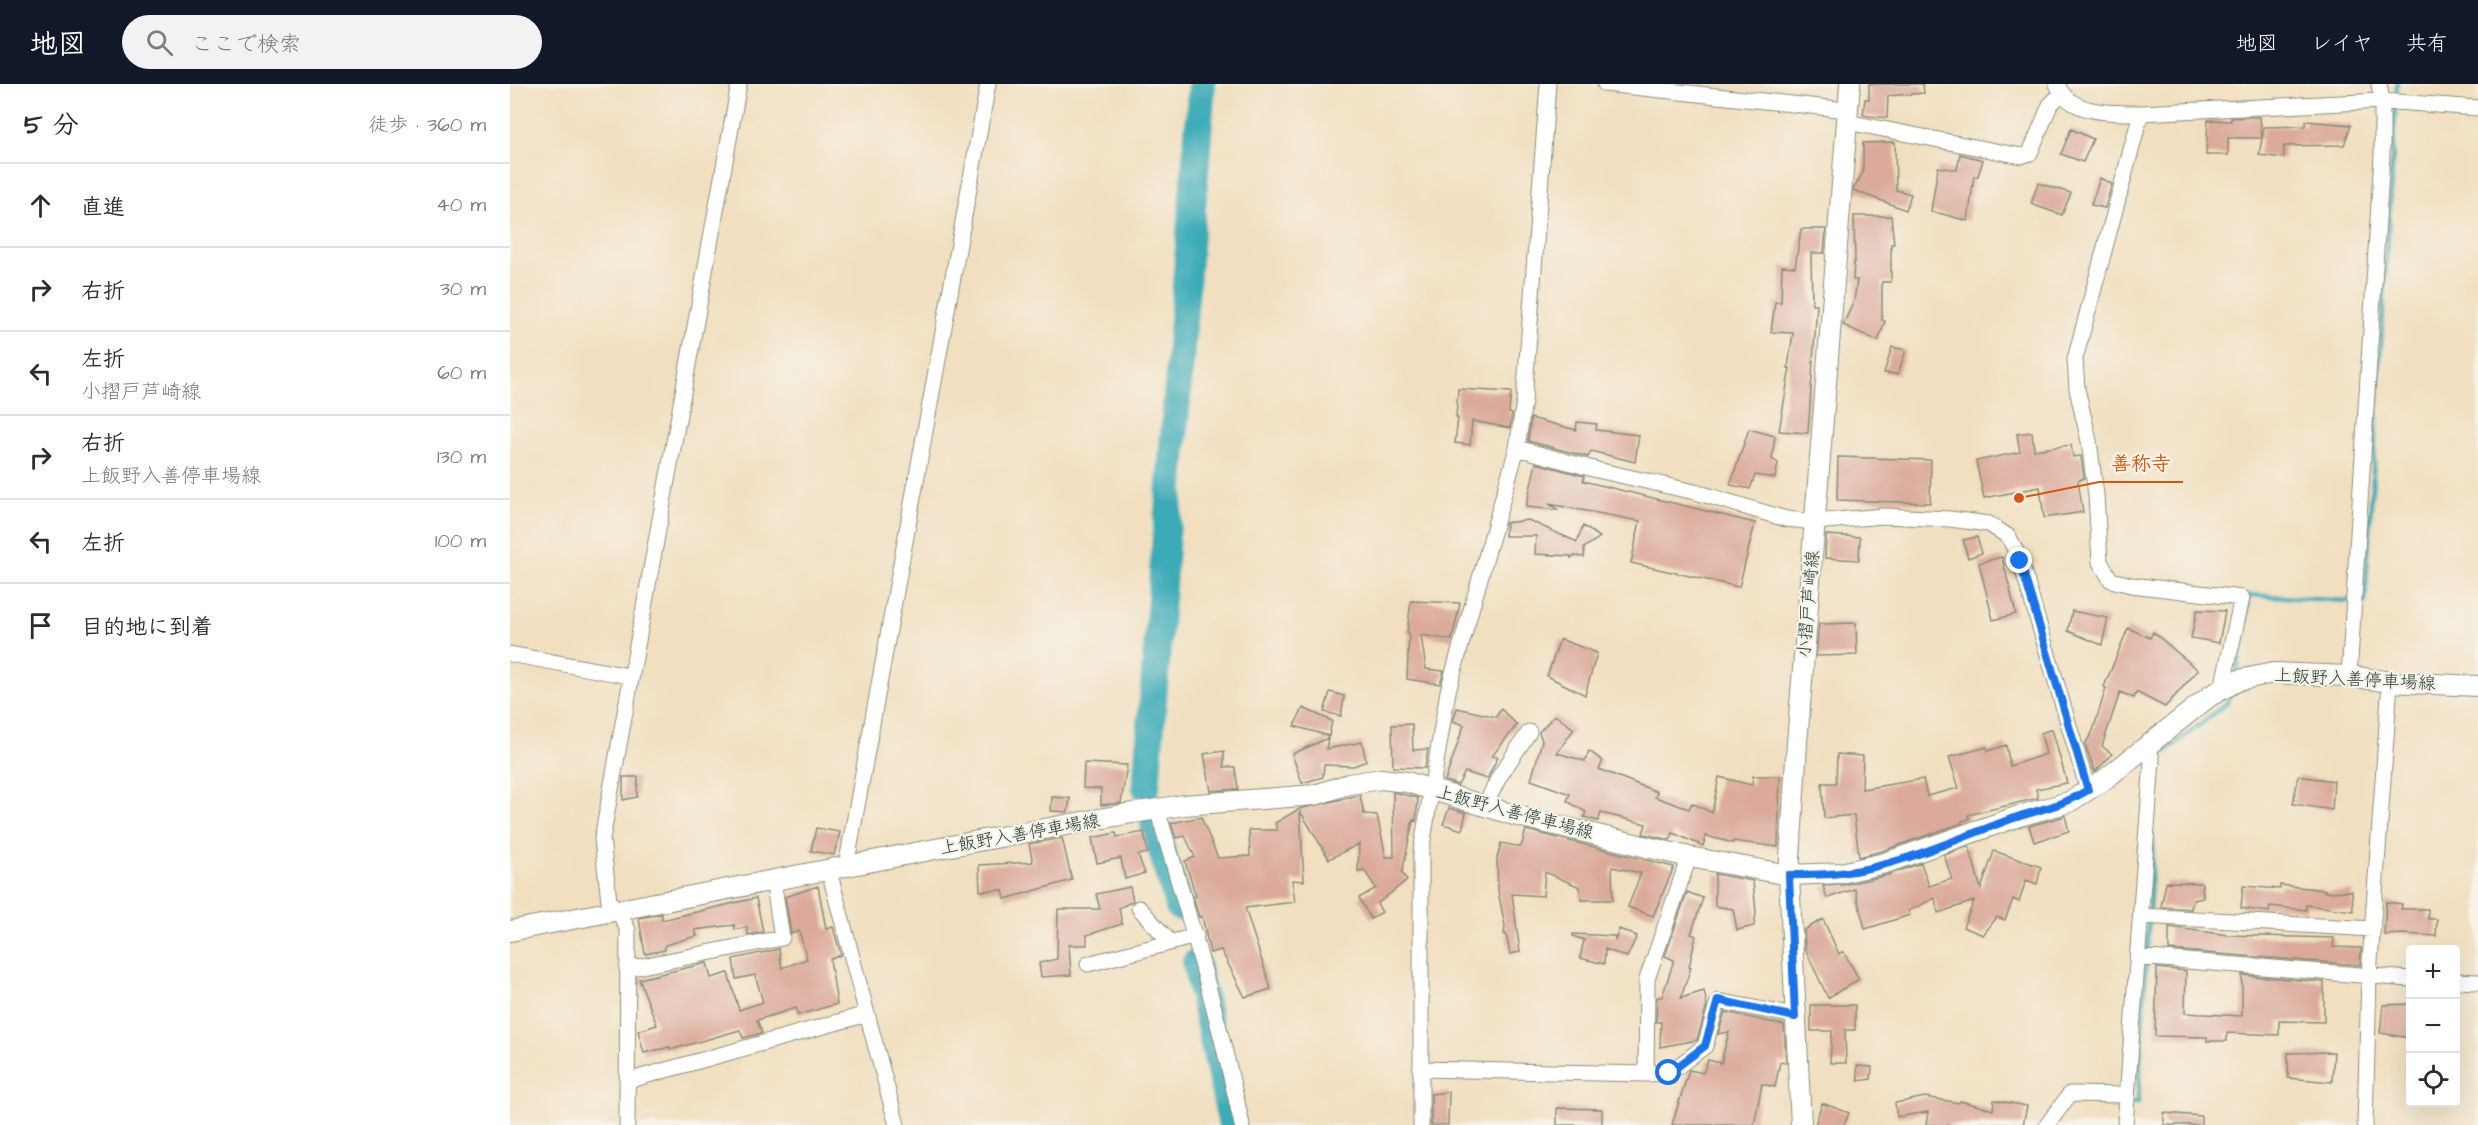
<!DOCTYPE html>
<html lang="ja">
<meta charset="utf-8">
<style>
body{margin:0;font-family:"Architects Daughter","Klee One",sans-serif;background:#f2f2f3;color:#2b2b33}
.controls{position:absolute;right:18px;bottom:18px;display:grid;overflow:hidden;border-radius:6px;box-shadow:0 6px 24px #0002}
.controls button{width:54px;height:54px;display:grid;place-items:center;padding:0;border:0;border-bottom:2px solid #e1e1e2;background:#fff;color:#2b2b33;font:30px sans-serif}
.stop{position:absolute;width:18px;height:18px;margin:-14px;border:4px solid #1a73e8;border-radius:50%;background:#fff}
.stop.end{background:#1a73e8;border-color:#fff;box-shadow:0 2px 6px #0008}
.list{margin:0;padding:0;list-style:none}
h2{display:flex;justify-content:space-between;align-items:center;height:78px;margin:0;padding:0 24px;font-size:26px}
h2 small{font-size:20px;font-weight:400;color:#7c7c81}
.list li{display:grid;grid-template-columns:39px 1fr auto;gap:18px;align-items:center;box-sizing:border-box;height:84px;padding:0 24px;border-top:2px solid #e1e1e2}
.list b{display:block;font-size:22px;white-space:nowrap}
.list p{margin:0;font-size:20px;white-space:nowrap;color:#7c7c81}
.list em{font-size:20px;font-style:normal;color:#7c7c81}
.icon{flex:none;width:33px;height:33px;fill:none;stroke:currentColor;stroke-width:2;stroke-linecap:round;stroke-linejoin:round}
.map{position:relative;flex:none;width:1968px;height:1041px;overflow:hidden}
header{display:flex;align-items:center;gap:36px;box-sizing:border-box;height:84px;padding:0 30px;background:#111827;color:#fff}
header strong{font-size:28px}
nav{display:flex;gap:33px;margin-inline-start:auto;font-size:21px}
.search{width:420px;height:54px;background:#f2f2f3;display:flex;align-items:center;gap:15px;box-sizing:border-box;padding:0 21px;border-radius:33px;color:#7c7c81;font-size:22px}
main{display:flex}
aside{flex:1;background:#fff}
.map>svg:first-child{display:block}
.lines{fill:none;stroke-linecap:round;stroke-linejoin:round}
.stream{stroke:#3babb8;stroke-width:4.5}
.river{stroke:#3babb8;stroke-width:28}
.building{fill:#dbaa9b}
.minor-casing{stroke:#888e7a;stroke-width:17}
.major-casing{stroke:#888e7a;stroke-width:22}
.minor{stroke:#fff;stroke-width:15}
.major{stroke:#fff;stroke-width:20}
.route{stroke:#1a73e8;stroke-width:8}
.labels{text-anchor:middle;stroke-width:4.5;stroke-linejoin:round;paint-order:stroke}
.street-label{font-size:18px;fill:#1f3d34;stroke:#f7f3e8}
.leader{fill:none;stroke:#d45610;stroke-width:2}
.callout-dot{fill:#d45610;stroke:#f7f3e8;stroke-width:2}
.callout-label{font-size:20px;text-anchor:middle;font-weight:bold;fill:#d45610;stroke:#f7f3e8;stroke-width:4.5;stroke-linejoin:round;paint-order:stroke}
</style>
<header>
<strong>地図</strong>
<div class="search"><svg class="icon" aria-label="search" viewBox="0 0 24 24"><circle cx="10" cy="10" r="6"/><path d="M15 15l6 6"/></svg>ここで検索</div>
<nav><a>地図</a><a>レイヤ</a><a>共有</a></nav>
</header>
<main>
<aside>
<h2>5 分<small>徒歩 · 360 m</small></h2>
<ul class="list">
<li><svg class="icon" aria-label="ahead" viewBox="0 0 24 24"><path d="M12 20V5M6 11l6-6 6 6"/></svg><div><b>直進</b></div><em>40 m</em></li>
<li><svg class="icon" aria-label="right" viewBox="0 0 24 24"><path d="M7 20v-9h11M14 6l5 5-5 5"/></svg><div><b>右折</b></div><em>30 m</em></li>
<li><svg class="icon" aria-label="left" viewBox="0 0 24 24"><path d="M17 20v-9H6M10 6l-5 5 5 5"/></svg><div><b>左折</b><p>小摺戸芦崎線</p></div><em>60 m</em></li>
<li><svg class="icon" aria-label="right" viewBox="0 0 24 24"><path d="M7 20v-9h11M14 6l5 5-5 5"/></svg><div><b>右折</b><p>上飯野入善停車場線</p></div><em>130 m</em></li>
<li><svg class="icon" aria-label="left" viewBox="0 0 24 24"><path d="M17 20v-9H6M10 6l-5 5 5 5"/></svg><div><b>左折</b></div><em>100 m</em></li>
<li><svg class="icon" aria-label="arrive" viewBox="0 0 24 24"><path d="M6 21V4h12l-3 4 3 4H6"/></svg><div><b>目的地に到着</b></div></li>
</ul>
</aside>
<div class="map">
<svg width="1968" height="1041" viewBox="0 0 1968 1041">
<rect width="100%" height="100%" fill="#f7f3e8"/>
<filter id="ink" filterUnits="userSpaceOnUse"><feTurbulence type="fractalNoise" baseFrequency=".0167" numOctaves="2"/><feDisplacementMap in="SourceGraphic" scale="12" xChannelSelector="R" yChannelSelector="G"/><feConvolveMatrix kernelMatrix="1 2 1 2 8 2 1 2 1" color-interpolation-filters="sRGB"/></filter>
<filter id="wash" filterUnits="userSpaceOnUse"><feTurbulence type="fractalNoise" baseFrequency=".008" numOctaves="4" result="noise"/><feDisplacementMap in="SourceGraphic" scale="24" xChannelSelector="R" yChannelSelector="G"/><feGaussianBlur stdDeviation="1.35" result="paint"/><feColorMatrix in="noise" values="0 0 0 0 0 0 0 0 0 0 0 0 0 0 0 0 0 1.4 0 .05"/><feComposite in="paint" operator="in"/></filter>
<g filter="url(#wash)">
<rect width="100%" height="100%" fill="#f1dfc0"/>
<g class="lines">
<path class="stream" d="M1726 592 1740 511 1855 518 1887 0
M1648 677 1649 673 1717 619 1723 606
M1619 1018 1628 1019 1643 757"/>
<path class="river" d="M636 703 692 0
M644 741 669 823
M686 879 722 1041"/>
</g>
<g id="blocks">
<path class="building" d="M1359 0H1413L1414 9 1378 12 1377 34 1359 32 1353 31 1355 15H1359Z
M1750 33 1752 54H1718V71H1696L1698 36 1721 37V34Z
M1796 37 1841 41 1834 61 1774 62V74L1749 71 1754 43 1795 42Z
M1561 45 1583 55 1573 78 1551 70Z
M1385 58 1386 106 1401 110 1396 126 1343 106 1353 88V59Z
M1450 70 1473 76 1468 92H1464L1458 137 1421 127 1428 83 1447 86Z
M1590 94 1602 100 1595 124 1581 121Z
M1528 99 1561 109 1552 131 1521 120Z
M1344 132H1381L1384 160H1381V198H1372V236L1375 237 1368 257 1333 241 1344 217 1347 196H1343L1344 178H1345Z
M1291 145H1316L1314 169H1301L1302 221H1307L1298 349 1269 347 1280 284H1278L1283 249 1261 248 1265 218H1271L1272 182 1285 183Z
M1382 263 1396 266 1388 290 1374 289Z
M948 305 1001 308 999 329 1002 330 1000 344 962 337 960 361 945 359 948 334H946Z
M1021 334 1066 346 1067 338 1087 340 1086 346 1129 351 1125 378 1081 367 1078 373 1018 357Z
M1239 345 1265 352 1262 375 1268 379 1265 394 1245 391 1240 405 1220 401Z
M1522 348 1524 366 1561 361 1563 373 1571 372 1574 394 1568 397 1573 428 1534 434 1530 403 1474 414 1466 377 1510 368 1507 350Z
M1328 373 1421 376 1420 419 1327 416Z
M1026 379 1074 392 1073 397 1245 439 1229 503 1121 479 1130 437 1039 420 1049 426 1016 423Z
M1018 436 1067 458 1073 442 1090 453 1074 464V473L1064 472 1061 474V472L1025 470 1026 452H995L996 439Z
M1316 451 1350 453 1349 476 1315 474Z
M1467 453 1472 469 1458 474 1453 456Z
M1492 473 1506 530 1483 536 1469 479Z
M901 517 950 519 942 556 911 551 916 585 934 587 930 600 897 595 899 550 897 549Z
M1687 526 1715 527 1709 559 1681 554Z
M1562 527 1598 534 1592 561 1558 547Z
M1346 539 1347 571 1306 572 1309 540Z
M1618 544 1640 554 1643 548 1688 586 1655 623 1626 608 1624 614 1610 608 1592 662 1602 670 1585 688 1575 660 1583 647 1596 604 1594 603Z
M1050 555 1087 569 1075 611 1037 592Z
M820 608 834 612 831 632 814 628Z
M793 624 822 637 819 652 784 642Z
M947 624 986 633 991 625 1007 641 982 672 988 673 977 695 955 688 948 701 935 697 954 641 943 637Z
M1045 631 1064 645 1047 669 1075 677 1079 667 1093 677 1089 685 1147 708 1145 713 1179 725 1182 719 1202 729 1209 693 1242 701 1243 692H1270L1268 763 1223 757V759L1196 752 1193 762 1163 749 1160 756 1133 750 1136 740 1091 729 1088 737 1074 733 1076 728 1057 717 1060 710 1021 696 1032 657 1029 648Z
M902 640 903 666 918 665 915 684 883 683 882 641Z
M1542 645 1557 699 1526 705 1528 714 1458 731 1459 735 1452 737V739L1372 767 1349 773 1344 731 1314 734 1312 699H1326L1327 670 1353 672 1352 705 1413 695 1417 712 1449 704 1439 673 1477 663 1478 667 1496 661 1500 682 1536 670 1531 649Z
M818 654 816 665 852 658 856 677 844 682 814 681 813 693 792 699 782 670Z
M714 667V683H725L728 705 701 707 694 670Z
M574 679 617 681 611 719 591 721V705L573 704Z
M1788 692 1824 697 1822 726 1783 720Z
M113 693H128L127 713 113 716Z
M883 708 908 714 906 737 903 736 892 789 897 796 867 820 872 828 861 835 849 814 866 804 854 786 848 787 849 760 819 775 790 727 794 797 782 796 785 818 735 824 761 905 735 913 711 866 700 869 692 832 689 833 683 813 686 812 675 777 685 773 675 752 666 754 661 739 691 733 708 774 740 772 739 746H767L765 739 789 725 850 711 854 730 867 731 876 773H884Z
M542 713 560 714 558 728 541 727Z
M939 724 956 729 952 746 933 740Z
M1555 732 1559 747 1524 758 1519 742Z
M306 744 330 748 324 771 301 767Z
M1016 746 1164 783 1143 832 1118 823 1131 789 1102 783 1103 816H1071L1070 803 1035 788 1033 812 1002 810 1010 868 1000 870 996 850H994L995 842 988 807 987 774 991 759 1011 763Z
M634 748 638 769 628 771 635 789 615 795 611 774 587 779 582 754 606 749 607 753Z
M552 754 562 796 495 815 493 806 470 807 469 781 523 778 519 760Z
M1459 762 1471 805 1484 767 1531 783 1527 800 1516 796 1509 818 1503 815 1495 836 1487 833 1473 851 1453 843 1464 817 1428 829 1425 814 1398 827 1400 831 1355 845 1345 805 1317 814 1313 802 1333 801 1378 791 1411 779 1419 802 1442 795 1434 771Z
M1205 790 1243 797 1246 829 1244 842 1227 846 1223 825 1205 822Z
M1656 798 1692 799 1693 814 1683 816 1681 825 1651 823Z
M1770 801 1815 806V808L1842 807 1843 827 1796 821V826L1760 822 1759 828 1731 824 1733 802 1770 805Z
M308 802 316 845 323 843 331 871 320 875 327 920 288 931 286 924 247 936 252 949 233 954 230 946 160 966V963L134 969 128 947 147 941 129 895 197 879 201 894 218 889 229 926 253 918 245 891 226 895 223 875 269 865 272 884 297 875 289 847 281 850 275 813Z
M620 803 623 817 609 824 612 840 577 851V861H559L561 891 531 893 529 879 547 875 548 825H590L586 810Z
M1177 808 1193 814 1181 850 1186 852 1179 883H1181L1171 914 1194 907 1197 921 1187 956 1150 963 1151 938H1146L1147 913H1152L1164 876 1155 872Z
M246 814 253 848 238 851 237 843 225 846 224 841 185 846 187 852 155 861V866L135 870 129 834 152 830V836Z
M1876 818 1892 820 1891 825H1918V835H1927L1926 852 1893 850 1874 851Z
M1313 835 1329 870 1333 867 1349 895 1318 914 1295 865 1294 846Z
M1659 843 1718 851 1824 854 1823 863 1851 864 1850 881 1659 866Z
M1109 845 1127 852 1117 873 1095 865 1094 880 1070 874 1074 856 1063 852V850L1105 852V857Z
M1647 884 1676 887 1675 929 1732 932V891L1814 898V938L1769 937V951L1717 949V957H1697V953L1645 952Z
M1900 920V954L1870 949 1873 921Z
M1301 921H1345V946H1335L1336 979H1320L1322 947H1301Z
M1215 928 1274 941 1276 979 1270 978 1265 1003 1252 1000 1244 1041H1162L1179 986 1193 989 1198 976 1211 979 1219 948 1208 950Z
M1824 968 1822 998 1778 994V969Z
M1347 982 1362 983 1361 995 1348 997Z
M939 1008 938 1041H921V1010Z
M1415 1013 1449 1019 1450 1017 1483 1026 1484 1016 1517 1022 1513 1041 1470 1039 1469 1041H1416L1418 1028 1387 1033 1385 1019Z
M1312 1019 1339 1029 1334 1041H1305Z
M1047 1024 1092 1025V1041H1047Z
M1654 1029 1691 1032V1041H1654Z"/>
</g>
</g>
<g filter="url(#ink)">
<use href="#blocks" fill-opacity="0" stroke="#888e7a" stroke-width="1.5"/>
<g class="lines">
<defs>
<path id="minor" d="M1095 0 1338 26
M1547 0C1559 31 1602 29 1631 29L1565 275 1567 305 1579 357 1586 411 1590 478 1601 496 1621 501 1732 514 1714 595 1718 602
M1631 29 1872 17 1968 24
M1337 38 1511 72 1520 69 1540 21 1551 10
M1007 364 1087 386 1189 409 1276 435 1305 438 1373 432 1440 435 1479 440 1499 453 1510 476 1578 706
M0 570 119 592
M1839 592 1872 72V17L1869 0
M975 722 989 693 1019 648
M647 725C679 830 709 934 732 1041
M336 783 478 0
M629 824 660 858
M1632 832 1863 845
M1628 873 1900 895
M578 880 686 852
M117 885 272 854 263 796
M1946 897 1968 898
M357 930 387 1041
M910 985 1136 990 1137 895 1179 773
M1136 990 1159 989 1195 962 1208 917 1285 932
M117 997 357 930 319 787
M117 1041 118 846 109 828 99 817 92 755 229 0
M911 1041V768L938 607 1007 364 1014 317 1038 0
M1537 1041 1560 1010 1616 1011
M1615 1041 1642 676 1638 659
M1855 1041 1859 892 1880 598"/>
<path id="major" d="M0 847 446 761 622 729 674 721 805 711 839 700 871 695 897 698 1004 731 1179 773 1279 791 1331 789 1375 779 1509 732 1559 718 1594 696 1700 612 1729 596 1763 589 1839 592 1880 598 1968 602
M1291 1041 1279 791 1287 659 1340 0"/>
</defs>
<use href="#minor" class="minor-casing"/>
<use href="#major" class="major-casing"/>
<use href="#minor" class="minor"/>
<use href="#major" class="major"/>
</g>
</g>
<g class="lines" filter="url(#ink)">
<path class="route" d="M1159 989 1195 962 1208 916 1285 933 1279 791C1296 791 1313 791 1330 789 1387 783 1447 755 1501 735 1530 725 1550 723 1578 706L1510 477"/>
</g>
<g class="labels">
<g class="street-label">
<text transform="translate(1298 520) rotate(-85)" y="6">小摺戸芦崎線</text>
<text transform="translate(1845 595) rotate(3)" y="6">上飯野入善停車場線</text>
<text transform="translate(1005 728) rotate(15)" y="6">上飯野入善停車場線</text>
<text transform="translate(510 750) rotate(-10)" y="6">上飯野入善停車場線</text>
</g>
</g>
<path class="leader" d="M1509 414L1589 398H1673"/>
<circle class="callout-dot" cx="1509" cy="414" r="6"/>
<g class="callout-label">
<text x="1631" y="386">善称寺</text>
</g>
</svg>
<div class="controls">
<button>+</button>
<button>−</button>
<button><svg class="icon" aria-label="locate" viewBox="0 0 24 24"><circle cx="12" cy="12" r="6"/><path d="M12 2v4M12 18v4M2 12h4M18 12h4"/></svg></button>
</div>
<div class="stop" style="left:1159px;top:989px"></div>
<div class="stop end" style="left:1510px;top:477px"></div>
</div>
</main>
